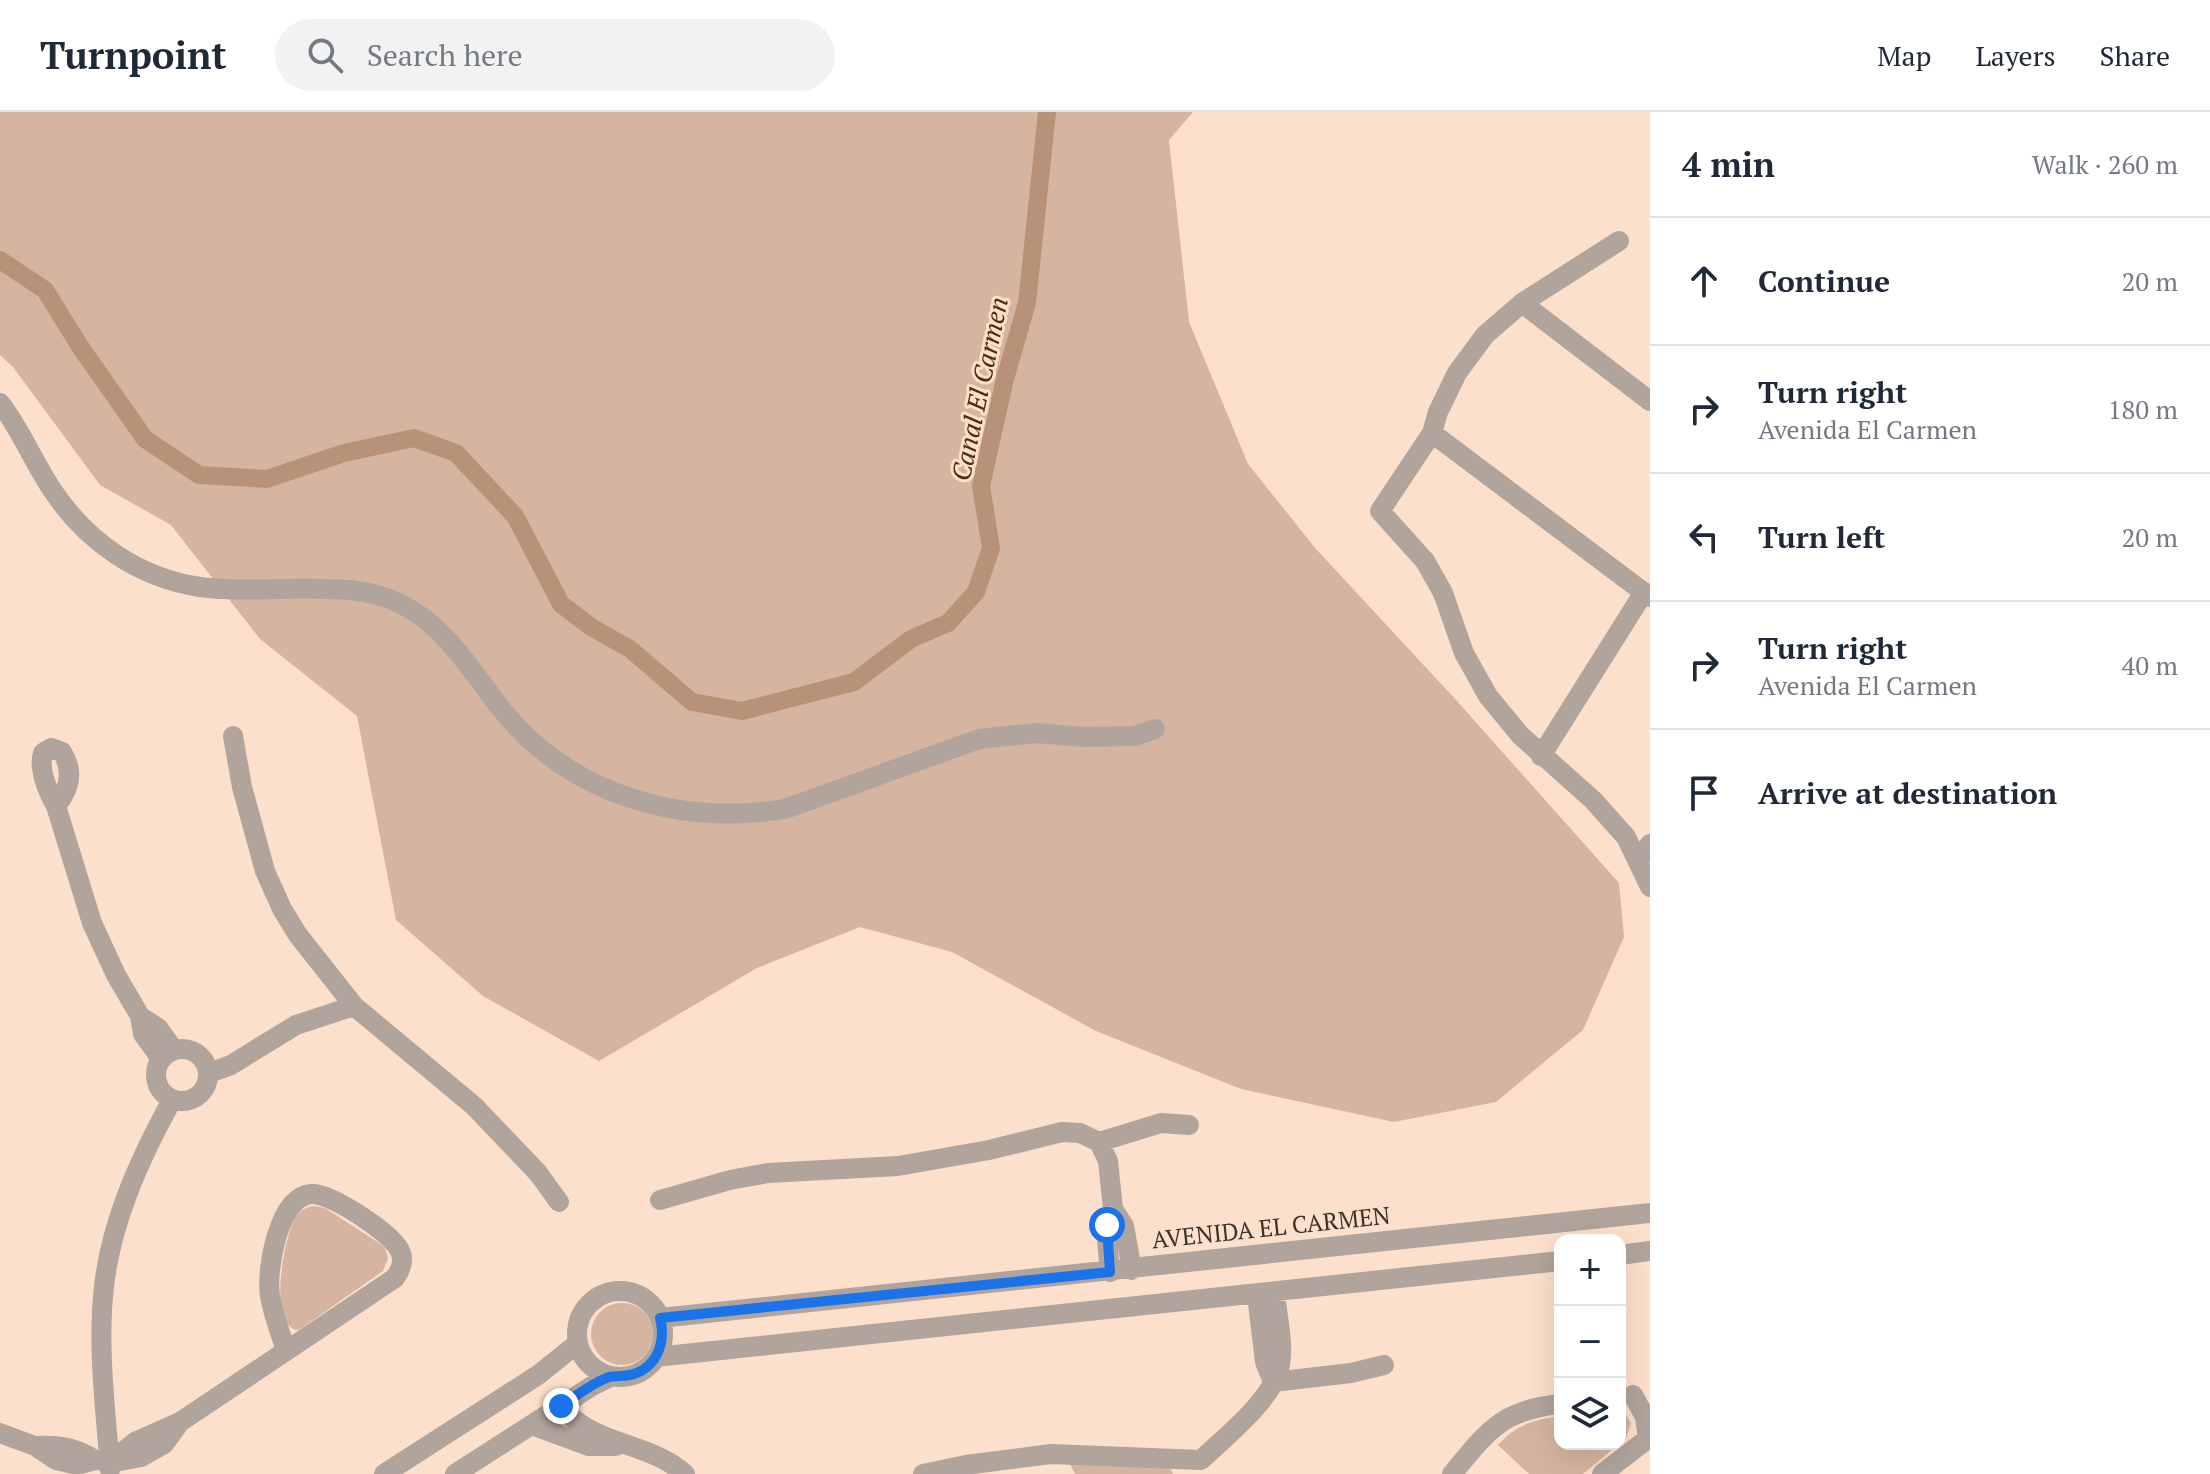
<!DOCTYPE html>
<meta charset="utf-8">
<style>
body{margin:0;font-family:"PT Serif",serif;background:#f2f2f3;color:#1f2937}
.controls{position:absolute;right:24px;bottom:24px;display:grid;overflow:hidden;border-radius:16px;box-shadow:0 8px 32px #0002}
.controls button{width:72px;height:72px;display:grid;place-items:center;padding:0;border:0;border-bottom:2px solid #e0e1e3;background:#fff;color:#1f2937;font:40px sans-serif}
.stop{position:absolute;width:24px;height:24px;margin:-18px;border:6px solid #1a73e8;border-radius:50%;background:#fff}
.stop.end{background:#1a73e8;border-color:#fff;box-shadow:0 2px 8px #0008}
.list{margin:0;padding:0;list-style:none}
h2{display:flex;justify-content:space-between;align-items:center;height:104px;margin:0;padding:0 32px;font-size:34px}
h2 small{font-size:26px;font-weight:400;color:#747a83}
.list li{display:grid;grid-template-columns:52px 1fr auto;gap:24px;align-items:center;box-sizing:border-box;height:128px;padding:0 32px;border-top:2px solid #e0e1e3}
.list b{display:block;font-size:30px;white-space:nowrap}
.list p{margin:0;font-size:26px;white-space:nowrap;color:#747a83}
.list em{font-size:26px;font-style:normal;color:#747a83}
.icon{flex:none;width:44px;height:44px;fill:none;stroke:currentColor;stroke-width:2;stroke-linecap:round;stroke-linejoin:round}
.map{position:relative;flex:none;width:1650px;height:1362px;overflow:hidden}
header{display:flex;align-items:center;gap:48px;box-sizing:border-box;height:112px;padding:0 40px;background:#fff;border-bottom:2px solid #e0e1e3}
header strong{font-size:38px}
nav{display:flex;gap:44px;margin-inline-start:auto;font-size:28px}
.search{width:560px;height:72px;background:#f2f2f3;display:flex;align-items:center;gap:20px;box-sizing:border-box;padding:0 28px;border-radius:44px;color:#747a83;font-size:30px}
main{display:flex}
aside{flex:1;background:#fff}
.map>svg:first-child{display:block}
.green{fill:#d5b59f}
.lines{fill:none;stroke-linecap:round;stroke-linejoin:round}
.canal{stroke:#b79279;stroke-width:18}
.minor{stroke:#b1a49c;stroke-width:20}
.route{stroke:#1a73e8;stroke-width:10}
.labels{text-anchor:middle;stroke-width:6;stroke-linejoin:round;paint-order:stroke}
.street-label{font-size:24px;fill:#3e332b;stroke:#fde0cb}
.water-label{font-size:26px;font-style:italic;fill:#512c0c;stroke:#fde0cb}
</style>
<header>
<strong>Turnpoint</strong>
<div class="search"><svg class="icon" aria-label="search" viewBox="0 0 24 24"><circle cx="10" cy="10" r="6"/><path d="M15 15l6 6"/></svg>Search here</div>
<nav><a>Map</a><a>Layers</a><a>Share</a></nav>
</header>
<main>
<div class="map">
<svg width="1650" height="1362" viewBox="0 0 1650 1362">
<rect width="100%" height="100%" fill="#fde0cb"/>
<path class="green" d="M0 0H1193L1169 28 1189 210 1248 352 1316 437 1457 589 1619 771 1624 825 1583 918 1496 990 1394 1010 1241 977 1096 919 952 840 860 815 757 856 599 949 483 884 396 808 357 604 260 527 171 413 100 373 13 255 0 243Z
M314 1094 325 1096 379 1131 385 1136 388 1146 383 1159 299 1218C266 1217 284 1121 297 1103 302 1097 307 1095 314 1094Z
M591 1222a31 31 0 1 1 62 0a31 31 0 1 1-62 0Z
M1620 1299 1625 1301 1631 1311 1626 1326 1620 1331Z
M1560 1304V1332H1619L1583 1362H1529L1498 1333C1516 1312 1534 1308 1560 1304Z
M1070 1352 1170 1356 1173 1362H1075Z"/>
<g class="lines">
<path class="canal" d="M0 148 45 178 81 236 145 327 199 363 267 367 344 341 414 326 456 341 515 404 561 492 591 515 630 537 692 590 742 599 854 570 911 527 948 511 976 480 991 436 981 374 1005 267 1027 191 1047 0"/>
<path class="minor" d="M1619 129 1522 191 1485 223 1457 261 1438 300 1432 321 1380 399 1425 449 1443 481 1464 541 1488 584 1520 623 1593 688 1626 725 1650 775
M1522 191 1650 289
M0 291C21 318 34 351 53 379 87 430 139 466 200 475 226 479 253 477 279 477 321 477 365 473 403 493 446 515 473 561 502 598 571 683 679 714 785 697L979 627 1036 621 1084 625 1135 624 1155 617
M1432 321 1650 485
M233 624 242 675 265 759 282 797 298 823 354 894 474 994 538 1061 559 1090
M1541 644 1644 480
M56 694C70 677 74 659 62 640L51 636 43 641C38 657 48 680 56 694L92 811 116 863 140 904 143 922 161 947
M1639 749 1650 732
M140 904 158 916 174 938
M156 963a26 26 0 1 1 52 0a26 26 0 1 1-52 0Z
M209 961 231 953 296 913 354 894
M1099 1030 1161 1011 1189 1013
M660 1088 730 1068 768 1061 898 1054 989 1038 1062 1020 1080 1021 1099 1030 1108 1049 1113 1097 1106 1117 1110 1160
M1113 1097 1124 1114 1132 1158
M1620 1143 1650 1139
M577 1222a43 43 0 1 1 86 0a43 43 0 1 1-86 0Z
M1257 1183 1265 1250 1273 1270
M660 1206 1650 1101
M656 1245 1560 1149
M1273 1270 1351 1261 1384 1253
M1633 1283 1645 1305 1648 1327
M561 1294C592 1334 648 1329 685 1362
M532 1313 589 1334H616
M0 1321 35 1334 56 1348 77 1353 95 1348 120 1349 141 1345 164 1332 180 1310
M35 1334C58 1333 76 1335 95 1348
M110 1350 135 1330 180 1310 395 1166C401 1158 405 1147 399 1137 389 1120 330 1080 311 1082 278 1085 266 1158 270 1184 273 1202 280 1221 286 1238
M110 1358C106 1301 98 1242 103 1185 108 1116 139 1048 172 988
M384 1362 538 1263 578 1231
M455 1362 592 1274 612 1264
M923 1362 966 1353 1051 1342 1201 1348C1225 1325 1270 1290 1279 1257 1285 1234 1277 1205 1275 1181
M1452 1362C1488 1319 1501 1298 1560 1292
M1602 1362 1650 1325"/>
</g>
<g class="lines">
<path class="route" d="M561 1294C576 1284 592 1271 609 1265 617 1263 626 1265 634 1262 658 1254 666 1229 660 1206L1110 1160 1107 1113"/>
</g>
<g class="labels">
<g class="street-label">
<text transform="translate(1271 1116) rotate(-6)" y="8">AVENIDA EL CARMEN</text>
</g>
<g class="water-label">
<text transform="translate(980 277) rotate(-78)" y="9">Canal El Carmen</text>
</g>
</g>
</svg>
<div class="controls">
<button>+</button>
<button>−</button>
<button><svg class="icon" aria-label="layers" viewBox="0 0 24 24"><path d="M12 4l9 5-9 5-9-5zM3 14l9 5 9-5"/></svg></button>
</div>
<div class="stop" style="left:1107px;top:1113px"></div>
<div class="stop end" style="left:561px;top:1294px"></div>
</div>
<aside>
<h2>4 min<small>Walk · 260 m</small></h2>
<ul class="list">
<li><svg class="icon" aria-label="ahead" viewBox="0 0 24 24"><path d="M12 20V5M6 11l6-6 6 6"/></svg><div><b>Continue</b></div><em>20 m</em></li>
<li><svg class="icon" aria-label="right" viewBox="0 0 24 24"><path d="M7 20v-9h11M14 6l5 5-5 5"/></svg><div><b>Turn right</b><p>Avenida El Carmen</p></div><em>180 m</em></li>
<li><svg class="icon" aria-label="left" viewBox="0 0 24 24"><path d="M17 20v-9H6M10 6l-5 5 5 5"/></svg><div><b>Turn left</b></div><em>20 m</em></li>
<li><svg class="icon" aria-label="right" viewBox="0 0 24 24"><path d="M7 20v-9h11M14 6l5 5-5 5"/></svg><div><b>Turn right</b><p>Avenida El Carmen</p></div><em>40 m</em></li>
<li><svg class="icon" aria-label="arrive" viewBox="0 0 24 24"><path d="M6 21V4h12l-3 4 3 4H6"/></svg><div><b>Arrive at destination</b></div></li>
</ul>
</aside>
</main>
